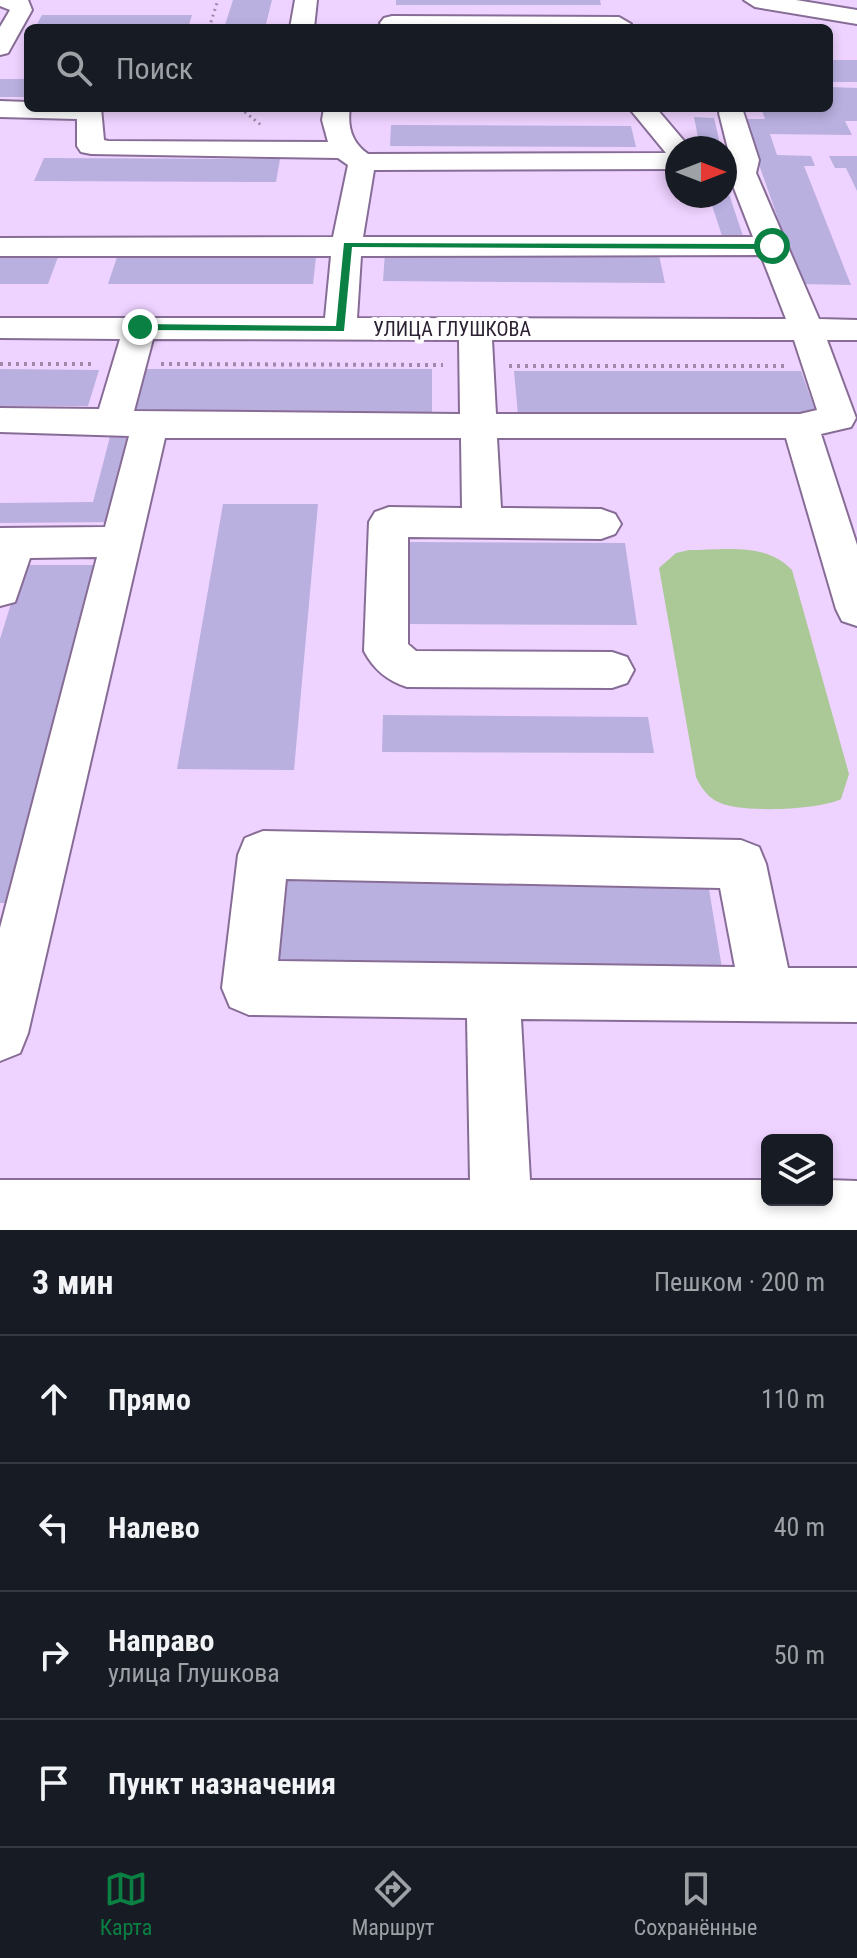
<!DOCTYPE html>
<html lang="ru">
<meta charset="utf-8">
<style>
body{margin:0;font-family:"Roboto Condensed",sans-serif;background:#242831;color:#f1f3f6}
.controls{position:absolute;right:24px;bottom:24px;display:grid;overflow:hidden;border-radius:12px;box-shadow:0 4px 12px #0003}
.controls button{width:72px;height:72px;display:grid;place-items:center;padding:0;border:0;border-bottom:2px solid #363941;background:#171b24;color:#f1f3f6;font:40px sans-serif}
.compass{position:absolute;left:665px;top:136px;width:72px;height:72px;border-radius:50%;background:#171b24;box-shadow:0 4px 12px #0003;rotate:90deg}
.stop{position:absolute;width:24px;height:24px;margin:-18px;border:6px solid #0b8043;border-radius:50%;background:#fff}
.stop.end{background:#0b8043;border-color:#fff;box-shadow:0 2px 8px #0008}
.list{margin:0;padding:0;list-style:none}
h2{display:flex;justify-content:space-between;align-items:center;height:104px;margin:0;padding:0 32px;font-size:34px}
h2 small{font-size:26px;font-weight:400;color:#9ea1a6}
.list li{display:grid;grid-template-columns:52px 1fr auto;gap:24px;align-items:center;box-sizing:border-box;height:128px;padding:0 32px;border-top:2px solid #363941}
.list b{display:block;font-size:30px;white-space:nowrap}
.list p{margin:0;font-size:26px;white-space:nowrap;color:#9ea1a6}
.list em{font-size:26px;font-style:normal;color:#9ea1a6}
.icon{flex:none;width:44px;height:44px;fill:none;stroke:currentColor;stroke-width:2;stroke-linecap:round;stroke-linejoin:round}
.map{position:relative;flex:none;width:857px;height:1230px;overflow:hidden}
.search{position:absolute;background:#171b24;box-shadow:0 4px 12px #0003;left:24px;right:24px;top:24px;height:88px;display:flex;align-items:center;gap:20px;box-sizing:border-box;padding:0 28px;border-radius:12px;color:#9ea1a6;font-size:30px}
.sheet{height:616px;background:#171b24}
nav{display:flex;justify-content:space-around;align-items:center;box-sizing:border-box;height:112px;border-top:2px solid #363941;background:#171b24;font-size:22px;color:#9ea1a6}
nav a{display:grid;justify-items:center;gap:4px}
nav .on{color:#0b8043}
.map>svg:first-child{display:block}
.green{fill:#abc997}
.building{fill:#b9b0e0}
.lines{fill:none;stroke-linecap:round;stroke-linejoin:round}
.minor-casing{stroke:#876d96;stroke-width:4}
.path-far1{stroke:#9e89ab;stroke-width:3;stroke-dasharray:2 4;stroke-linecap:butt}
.path{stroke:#9e89ab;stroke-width:4;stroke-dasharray:3 5;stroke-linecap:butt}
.minor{fill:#fff;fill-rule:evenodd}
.route{fill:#0b8043}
.labels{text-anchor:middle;stroke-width:8;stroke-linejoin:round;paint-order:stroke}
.far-street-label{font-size:20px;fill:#2c2132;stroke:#fff}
</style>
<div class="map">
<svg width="857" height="1230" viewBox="0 0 857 1230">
<rect width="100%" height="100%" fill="#eed2ff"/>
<path class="green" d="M689 550C725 550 766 542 792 570L849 774 841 799C819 810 738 814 716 801 706 795 701 787 696 777L659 568 676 553Z"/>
<path class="building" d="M233 0H272L265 28H224Z
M396 0H600L601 5H396Z
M42 15H192L188 28H35Z
M829 60H857V82H829Z
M0 79H28V97H0Z
M829 87 857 88V121H845L852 135 770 134 777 155 811 156 815 166H804L851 285 801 284 743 119H765L761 108H829Z
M694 117 714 118 721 148H700Z
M391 125 631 126 636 147 390 146Z
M829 156H857V191L846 168H835Z
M44 158 280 159 276 182 34 181Z
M725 185H726L745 242H724L709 196H725Z
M385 253 659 255 665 283 383 281Z
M58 257 48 284H0V258Z
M117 257H316L313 284H108Z
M0 369 99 370 88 406H0Z
M144 369H432V414L132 415Z
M514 371H801L817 415H518Z
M111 433H134L112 522 0 523V503L93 502Z
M223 504H318L294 770 177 769Z
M410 542 625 543 637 625 409 624Z
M23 565H99L12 903H0V639Z
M383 715 648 717 654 753 382 752Z
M284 875 707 877 722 968 275 965Z"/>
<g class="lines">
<defs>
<path id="minor" d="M0 0H28L32 10 8 53 0 55V27L10 10 0 6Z
M295 0H317L314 28H290Z
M744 0H796L857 10V24L755 7Z
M392 16 619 17 631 24 628 28H384L380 23 384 18Z
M0 101 28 102V108H101L104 140 108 141 328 142 322 120 324 108H350C347 127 352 143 368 154L666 153 629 108H656L690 148H677V169L374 170 363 237H753L730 178 725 175V156L730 157 719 113 722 108H742L759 160 756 173 819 319 857 320V340H827L856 418 851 427 821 434 857 545V626L842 621 836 609 786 438H497L501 508 601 509 615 514 621 524 615 534 601 539 408 537V644L416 651 612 652 627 657 634 670 627 683 612 688 407 687C388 681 374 670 364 651L369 522 375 512 389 507 462 508 461 438H165L28 1033 20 1053 0 1061V928L97 557 30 558 15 602 0 606V528L105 527 129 436 0 432V408L99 409 120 339 0 338V318H325L331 256H0V238L333 237 348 165 338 158 91 154 81 152 77 146V119L0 117ZM761 255 786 319 357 318 361 256ZM153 339 459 340 460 414 134 411ZM492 340H794L817 410 800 414H496Z
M263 831 741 840 759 847 766 864 788 968H857V1022L521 1019 530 1180H767V1200H827V1180L857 1181V1230H0V1180H470L467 1018 249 1015 230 1007 222 988 238 855 245 838ZM286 879 720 888 735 967 278 961Z"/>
</defs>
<use href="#minor" class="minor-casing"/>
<path class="path-far1" d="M209 28 218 0
M240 108 261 125"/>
<path class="path" d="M0 364H95
M161 364 443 365
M509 366H787"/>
<use href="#minor" class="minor"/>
</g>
<path class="route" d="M344 243 772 244 776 246 772 249 352 247 344 331 140 330 135 327 140 324 336 326Z"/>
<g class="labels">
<g class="far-street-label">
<text x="452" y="336">УЛИЦА ГЛУШКОВА</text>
</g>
</g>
</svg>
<div class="controls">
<button><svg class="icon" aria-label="layers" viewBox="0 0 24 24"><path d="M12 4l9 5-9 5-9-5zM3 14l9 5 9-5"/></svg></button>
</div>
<svg class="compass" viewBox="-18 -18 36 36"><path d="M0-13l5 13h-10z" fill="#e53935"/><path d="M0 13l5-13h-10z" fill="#9ea1a6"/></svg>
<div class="stop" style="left:772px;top:246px"></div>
<div class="stop end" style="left:140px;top:327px"></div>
<div class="search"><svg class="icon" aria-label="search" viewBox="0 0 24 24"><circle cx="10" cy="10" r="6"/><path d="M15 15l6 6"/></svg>Поиск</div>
</div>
<section class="sheet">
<h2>3 мин<small>Пешком · 200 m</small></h2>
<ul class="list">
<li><svg class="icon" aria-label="ahead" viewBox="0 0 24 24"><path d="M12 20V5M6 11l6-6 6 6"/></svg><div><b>Прямо</b></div><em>110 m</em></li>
<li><svg class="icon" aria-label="left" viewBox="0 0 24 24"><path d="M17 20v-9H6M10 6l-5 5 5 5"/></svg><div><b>Налево</b></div><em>40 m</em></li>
<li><svg class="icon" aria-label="right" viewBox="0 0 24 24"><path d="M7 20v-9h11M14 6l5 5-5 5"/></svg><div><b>Направо</b><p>улица Глушкова</p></div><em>50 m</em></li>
<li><svg class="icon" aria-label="arrive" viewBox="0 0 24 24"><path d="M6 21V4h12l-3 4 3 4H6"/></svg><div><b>Пункт назначения</b></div></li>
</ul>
</section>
<nav>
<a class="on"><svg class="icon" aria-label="map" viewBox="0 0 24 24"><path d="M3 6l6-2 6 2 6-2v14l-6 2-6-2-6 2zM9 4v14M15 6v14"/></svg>Карта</a>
<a><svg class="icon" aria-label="directions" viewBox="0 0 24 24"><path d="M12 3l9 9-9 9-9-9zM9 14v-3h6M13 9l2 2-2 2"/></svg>Маршрут</a>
<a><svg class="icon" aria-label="saved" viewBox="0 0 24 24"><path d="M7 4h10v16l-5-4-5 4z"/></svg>Сохранённые</a>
</nav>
